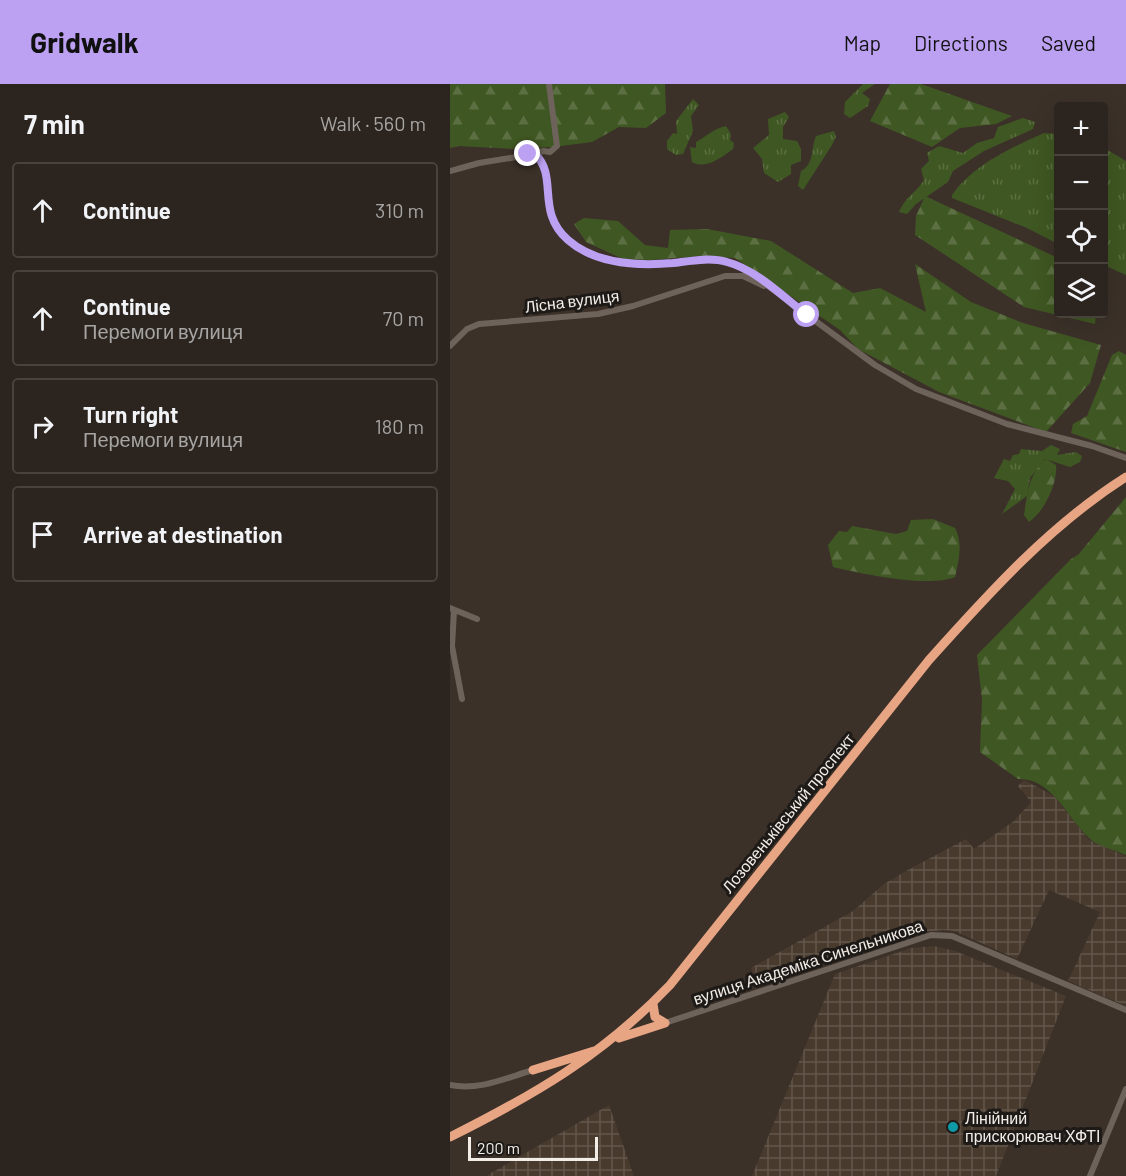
<!DOCTYPE html>
<meta charset="utf-8">
<style>
body{margin:0;font-family:Barlow,sans-serif;background:#342d28;color:#f1f3f6}
.controls{position:absolute;right:18px;top:18px;display:grid;overflow:hidden;border-radius:6px;box-shadow:0 6px 24px #0002}
.controls button{width:54px;height:54px;display:grid;place-items:center;padding:0;border:0;border-bottom:2px solid #48423d;background:#2c251f;color:#f1f3f6;font:30px sans-serif}
.scale{position:absolute;left:18px;bottom:15px;width:130px;box-sizing:border-box;padding-left:6px;border:3px solid #f3ede8;border-top:0;font-size:16px;line-height:21px;white-space:nowrap;color:#f3ede8;-webkit-text-stroke:4px #1e1a17;paint-order:stroke}
.stop{position:absolute;width:18px;height:18px;margin:-14px;border:4px solid #bca0f2;border-radius:50%;background:#fff}
.stop.end{background:#bca0f2;border-color:#fff;box-shadow:0 2px 6px #0008}
.list{margin:0;padding:0;list-style:none}
h2{display:flex;justify-content:space-between;align-items:center;height:78px;margin:0;padding:0 24px;font-size:26px}
h2 small{font-size:20px;font-weight:400;color:#a6a5a4}
.list li{display:grid;grid-template-columns:39px 1fr auto;gap:18px;align-items:center;box-sizing:border-box;height:96px;margin:0 12px 12px;padding:0 12px;border:2px solid #48423d;border-radius:6px}
.list b{display:block;font-size:22px;white-space:nowrap}
.list p{margin:0;font-size:20px;white-space:nowrap;color:#a6a5a4}
.list em{font-size:20px;font-style:normal;color:#a6a5a4}
.icon{flex:none;width:33px;height:33px;fill:none;stroke:currentColor;stroke-width:2;stroke-linecap:round;stroke-linejoin:round}
.map{position:relative;flex:none;width:676px;height:1092px;overflow:hidden}
header{display:flex;align-items:center;gap:36px;box-sizing:border-box;height:84px;padding:0 30px;background:#bca0f2;color:#111}
header strong{font-size:28px}
nav{display:flex;gap:33px;margin-inline-start:auto;font-size:21px}
main{display:flex}
aside{flex:1;background:#2c251f}
.map>svg:first-child{display:block}
.industrial{fill:url(#industrial-grid)}
.grass{fill:url(#grass-tufts)}
.forest{fill:url(#forest-firs)}
.lines{fill:none;stroke-linecap:round;stroke-linejoin:round}
.minor{stroke:#6d635a;stroke-width:6}
.highway{stroke:#e8a584;stroke-width:9}
.route{stroke:#bca0f2;stroke-width:8}
.culture-dot{fill:#0f9aa8;stroke:#1e1a17;stroke-width:2}
.labels{text-anchor:middle;stroke-width:6;stroke-linejoin:round;paint-order:stroke}
.street-label{font-size:16px;fill:#f3ede8;stroke:#1e1a17}
.poi-label{font-size:16px;fill:#f3ede8;stroke:#1e1a17;text-anchor:start}
</style>
<header>
<strong>Gridwalk</strong>
<nav><a>Map</a><a>Directions</a><a>Saved</a></nav>
</header>
<main>
<aside>
<h2>7 min<small>Walk · 560 m</small></h2>
<ul class="list">
<li><svg class="icon" aria-label="ahead" viewBox="0 0 24 24"><path d="M12 20V5M6 11l6-6 6 6"/></svg><div><b>Continue</b></div><em>310 m</em></li>
<li><svg class="icon" aria-label="ahead" viewBox="0 0 24 24"><path d="M12 20V5M6 11l6-6 6 6"/></svg><div><b>Continue</b><p>Перемоги вулиця</p></div><em>70 m</em></li>
<li><svg class="icon" aria-label="right" viewBox="0 0 24 24"><path d="M7 20v-9h11M14 6l5 5-5 5"/></svg><div><b>Turn right</b><p>Перемоги вулиця</p></div><em>180 m</em></li>
<li><svg class="icon" aria-label="arrive" viewBox="0 0 24 24"><path d="M6 21V4h12l-3 4 3 4H6"/></svg><div><b>Arrive at destination</b></div></li>
</ul>
</aside>
<div class="map">
<svg width="676" height="1092" viewBox="0 0 676 1092">
<defs>
<pattern id="industrial-grid" width="8" height="8" patternUnits="userSpaceOnUse" patternTransform="scale(1.5)"><rect width="8" height="8" fill="#483a2d"/><path d="M0 4h8M4 0v8" fill="none" stroke="#63574b"/></pattern>
<pattern id="grass-tufts" width="24" height="20" patternUnits="userSpaceOnUse" patternTransform="scale(1.5)"><rect width="24" height="20" fill="#3f5722"/><path d="M3 7l-1-3M5 7V3M7 7l1-3M15 17l-1-3M17 17v-4M19 17l1-3" fill="none" stroke="#5b6f42"/></pattern>
<pattern id="forest-firs" width="22" height="20" patternUnits="userSpaceOnUse" patternTransform="scale(1.5)"><rect width="22" height="20" fill="#3f5722"/><path d="M5 1l3.5 6h-7zM16 11l3.5 6h-7z" fill="#5b6f42"/></pattern>
</defs>
<rect width="100%" height="100%" fill="#3b3129"/>
<path class="industrial" d="M574 696 604 712 639 756 676 772V922L618 897 650 828 599 806 567 875 504 847 493 846 467 849 307 903 301 884 403 827 434 800 456 787 516 755 524 765 564 737 581 718 568 702Z
M484 862 505 867 616 912 546 1092H302L385 890 461 864Z
M159 1021 184 1092H36Z"/>
<path class="grass" d="M413 0H425L412 9 420 15 418 22 400 34 394 30 395 18Z
M243 15 249 21 241 32 243 47 233 70 226 71 217 65V57L223 49 227 50 226 37Z
M335 28 339 33 333 43V55L347 57 351 65V77L341 81V90L328 98 314 89 312 75 303 64 319 51 318 35Z
M573 34 585 38 583 45 534 67 503 87 498 98 466 120 457 130 449 128C457 111 465 110 474 96L471 85 479 77 477 69 489 62 513 69 527 59 544 54 548 43Z
M276 42 281 50 280 56 284 59 283 65C272 73 256 86 242 78L240 63 246 64V58C257 52 265 44 276 42Z
M384 47 386 53 382 61 353 106 348 102 351 87C364 81 361 64 366 52Z
M594 49 608 50V160L577 144 502 114V111C523 81 561 64 594 49Z
M654 64 676 77V191L654 181Z
M601 361 610 365 607 371 626 368 632 372 630 378 620 383 595 375 580 394 577 412 552 430 565 405 558 397 544 394 554 375 560 377 563 371 569 370 571 365 592 367Z"/>
<path class="forest" d="M0 0H215L216 29 196 44 169 43 142 58 103 63 64 65 9 62 0 64Z
M440 0H471L562 32 546 40 510 44 482 63 420 37Z
M475 112 608 174V230H646L645 240 574 223 465 151 466 132Z
M134 134 168 137 195 161 218 164 220 146 257 145 321 157 403 209 430 204 476 228 465 180 521 218 573 239 651 261 640 299 596 348 489 308 408 265 390 246 285 174 250 172 200 176 173 175 136 158 124 140Z
M669 267 676 271V368L621 349 623 340 637 332 662 271Z
M596 375 606 381C608 399 594 428 579 438L574 431C578 408 578 391 596 375Z
M676 413V771C665 766 646 762 638 753 618 734 601 693 568 695L530 668 532 616 527 571 621 475 628 471Z
M483 435 505 444C513 459 509 477 505 493 479 504 412 490 383 483L378 461 389 447 397 448 402 442 446 450 457 447 461 436Z"/>
<g class="lines">
<path class="minor" d="M85 70 93 67 100 68 107 62 99 0
M0 87 29 79 85 70C109 93 85 127 118 156 145 180 189 183 223 179 241 177 261 172 278 178 285 180 292 185 299 188L425 281 466 305 557 340 642 362 676 374
M0 262 17 245 29 240 148 230 183 222 275 192H293L314 202
M0 524 27 535
M4 527 2 562 12 615
M215 939 481 851 502 852 676 926
M0 1001C29 1007 56 994 83 986
M640 1092 676 1005"/>
<path class="highway" d="M203 920 205 933 215 939
M169 954 215 939
M83 986 144 967
M0 1053C86 1010 153 971 220 901L479 576C538 510 600 441 676 393"/>
</g>
<g class="lines">
<path class="route" d="M78 70H85C109 93 85 127 118 156 145 180 189 182 223 179 240 177 260 173 277 178 307 186 333 213 357 231"/>
</g>
<circle class="culture-dot" cx="503" cy="1043" r="6"/>
<g class="labels">
<g class="street-label">
<text transform="translate(122 217) rotate(-7)" y="6">Лісна вулиця</text>
<text transform="translate(338 729) rotate(-51)" y="6">Лозовеньківський проспект</text>
<text transform="translate(358 878) rotate(-18)" y="6">вулиця Академіка Синельникова</text>
</g>
<g class="poi-label">
<text x="515" y="1040">Лінійний<tspan x="515" dy="18">прискорювач ХФТІ</tspan></text>
</g>
</g>
</svg>
<div class="controls">
<button>+</button>
<button>−</button>
<button><svg class="icon" aria-label="locate" viewBox="0 0 24 24"><circle cx="12" cy="12" r="6"/><path d="M12 2v4M12 18v4M2 12h4M18 12h4"/></svg></button>
<button><svg class="icon" aria-label="layers" viewBox="0 0 24 24"><path d="M12 4l9 5-9 5-9-5zM3 14l9 5 9-5"/></svg></button>
</div>
<div class="scale">200 m</div>
<div class="stop" style="left:357px;top:231px"></div>
<div class="stop end" style="left:78px;top:70px"></div>
</div>
</main>
